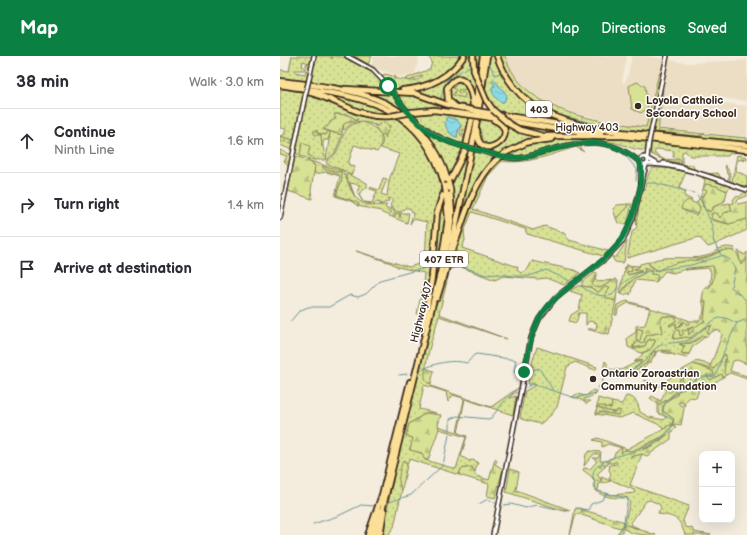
<!DOCTYPE html>
<meta charset="utf-8">
<style>
body{margin:0;font-family:"Balsamiq Sans",sans-serif;background:#f7f7f7;color:#2b2b33}
.controls{position:absolute;right:12px;bottom:12px;display:grid;overflow:hidden;border-radius:8px;box-shadow:0 4px 16px #0002}
.controls button{width:36px;height:36px;display:grid;place-items:center;padding:0;border:0;border-bottom:1px solid #e1e1e2;background:#fff;color:#2b2b33;font:20px sans-serif}
.stop{position:absolute;width:12px;height:12px;margin:-9px;border:3px solid #0b8043;border-radius:50%;background:#fff}
.stop.end{background:#0b8043;border-color:#fff;box-shadow:0 1px 4px #0008}
.list{margin:0;padding:0;list-style:none}
h2{display:flex;justify-content:space-between;align-items:center;height:52px;margin:0;padding:0 16px;font-size:17px}
h2 small{font-size:13px;font-weight:400;color:#7c7c81}
.list li{display:grid;grid-template-columns:26px 1fr auto;gap:12px;align-items:center;box-sizing:border-box;height:64px;padding:0 16px;border-top:1px solid #e1e1e2}
.list b{display:block;font-size:15px;white-space:nowrap}
.list p{margin:0;font-size:13px;white-space:nowrap;color:#7c7c81}
.list em{font-size:13px;font-style:normal;color:#7c7c81}
.icon{flex:none;width:22px;height:22px;fill:none;stroke:currentColor;stroke-width:2;stroke-linecap:round;stroke-linejoin:round}
.map{position:relative;flex:none;width:467px;height:479px;overflow:hidden}
header{display:flex;align-items:center;gap:24px;box-sizing:border-box;height:56px;padding:0 20px;background:#0b8043;color:#fff}
header strong{font-size:19px}
nav{display:flex;gap:22px;margin-inline-start:auto;font-size:14px}
main{display:flex}
aside{flex:1;background:#fff}
.map>svg:first-child{display:block}
.built{fill:#ecdec5}
.grass{fill:url(#grass-dots);stroke:#89865a;fill-rule:evenodd}
.forest{fill:url(#forest-firs);stroke:#89865a}
.pitch{fill:#d7e295;stroke:#89865a}
.water{fill:url(#water-waves);stroke:#6a9496}
.lines{fill:none;stroke-linecap:round;stroke-linejoin:round}
.stream{stroke:#6a9496;stroke-width:1}
.secondary-casing{stroke:#3b2a1e;stroke-width:6}
.motorway-casing{stroke:#3b2a1e;stroke-width:8}
.secondary{stroke:#fff;stroke-width:3}
.motorway{stroke:#fbdf96;stroke-width:4.5}
.secondary-bridge-casing{stroke:#3b2a1e;stroke-width:6;stroke-linecap:butt}
.motorway-bridge-casing{stroke:#3b2a1e;stroke-width:8;stroke-linecap:butt}
.secondary-bridge{stroke:#fff;stroke-width:3}
.motorway-bridge{stroke:#fbdf96;stroke-width:4.5}
.route{stroke:#0b8043;stroke-width:5}
.poi-dot{fill:#3b2a1e;stroke:#fff;stroke-width:1.5}
.labels{text-anchor:middle;stroke-width:3;stroke-linejoin:round;paint-order:stroke}
.shield{fill:#fff;stroke:#766a62;stroke-width:1}
.shield-label{font-size:10px;font-weight:bold;fill:#3b2a1e}
.poi-label{font-size:11px;font-weight:bold;fill:#3b2a1e;stroke:#fff;text-anchor:start}
.street-label{font-size:11px;fill:#3b2a1e;stroke:#fff}
</style>
<header>
<strong>Map</strong>
<nav><a>Map</a><a>Directions</a><a>Saved</a></nav>
</header>
<main>
<aside>
<h2>38 min<small>Walk · 3.0 km</small></h2>
<ul class="list">
<li><svg class="icon" aria-label="ahead" viewBox="0 0 24 24"><path d="M12 20V5M6 11l6-6 6 6"/></svg><div><b>Continue</b><p>Ninth Line</p></div><em>1.6 km</em></li>
<li><svg class="icon" aria-label="right" viewBox="0 0 24 24"><path d="M7 20v-9h11M14 6l5 5-5 5"/></svg><div><b>Turn right</b></div><em>1.4 km</em></li>
<li><svg class="icon" aria-label="arrive" viewBox="0 0 24 24"><path d="M6 21V4h12l-3 4 3 4H6"/></svg><div><b>Arrive at destination</b></div></li>
</ul>
</aside>
<div class="map">
<svg width="467" height="479" viewBox="0 0 467 479">
<defs>
<pattern id="grass-dots" width="8" height="8" patternUnits="userSpaceOnUse"><rect width="8" height="8" fill="#d7e295"/><path d="M2 2h.1M6 6h.1" fill="none" stroke="#b9c280" stroke-width="1.8" stroke-linecap="round"/></pattern>
<pattern id="forest-firs" width="22" height="20" patternUnits="userSpaceOnUse"><rect width="22" height="20" fill="#d7e295"/><path d="M5 1l3.5 6h-7zM16 11l3.5 6h-7z" fill="#b9c280"/></pattern>
<pattern id="water-waves" width="16" height="10" patternUnits="userSpaceOnUse"><rect width="16" height="10" fill="#8adae6"/><path d="M0 5q4-4 8 0t8 0" fill="none" stroke="#78bbc5"/></pattern>
</defs>
<rect width="100%" height="100%" fill="#f4ecdd"/>
<filter id="ink" filterUnits="userSpaceOnUse"><feTurbulence type="fractalNoise" baseFrequency=".025" numOctaves="2"/><feDisplacementMap in="SourceGraphic" scale="8" xChannelSelector="R" yChannelSelector="G"/><feConvolveMatrix kernelMatrix="1 2 1 2 8 2 1 2 1" color-interpolation-filters="sRGB"/></filter>
<g filter="url(#ink)">
<path class="built" d="M94 0H139L135 18 122 21 91 11Z
M225 0H347L342 25 344 28 347 22 352 0H369L382 3 383 5 379 17 367 71 340 68 272 52 252 38 240 26 231 14Z
M388 4 407 7 467 4V45L425 40 421 37 417 39V45L415 47 422 48 425 45 467 50V81L378 72Z"/>
<path class="grass" d="M12 0H33L31 10H26V8L29 7 23 5 22 11H25V14H15V16L25 18 26 14 29 15 27 26 0 22V14L9 15Z
M35 0H52V3L53 0C75 0 96 17 109 33L79 32 30 26 34 9 36 8 34 7Z
M148 0H182C162 25 143 31 112 33L101 20 105 18 116 21 113 23C125 22 135 30 143 19L129 25 125 23 150 13 152 6Z
M184 0H192L193 14 197 30 194 47 189 28 177 23 166 33 171 49 133 36 134 33 156 26Z
M194 0H201L198 25Z
M209 0H215L219 10 251 49 308 71 218 58 203 38 207 26 206 24ZM214 24 225 37V44L214 38 213 35 215 30 212 25Z
M218 0H225C244 57 315 65 366 71L379 17H381L369 77C320 72 268 68 234 29 227 22 223 9 218 0Z
M177 25H182L189 31 192 53 176 49 170 45 168 33 171 28Z
M0 32 25 37 21 56 16 57 20 59 17 72H14L17 73 15 85 0 80 4 79 6 73 0 72Z
M381 33H383L378 76 417 80 425 78 467 82V88L372 78Z
M74 35 112 36 126 56 111 48Z
M114 36 133 38 192 55 191 58 168 54 129 55Z
M27 37 55 47 54 48C74 58 93 65 116 61L139 81 149 95 156 109 164 133 154 163 151 198 150 199V217L142 258H137L143 230 144 217 118 211 111 207 76 195 129 211 145 206 147 166 133 163 130 168 133 158 130 152H125L121 156 115 155 110 149 113 144 108 142 109 145 100 149 101 147 95 146 94 149 84 146 92 147 97 135 90 133V131L99 134 103 122 107 123 101 138 107 140 109 124 119 98 101 92V79L105 78 110 70H98L81 65 72 67 64 74 63 69 69 65 77 64 68 59 55 58 56 63 44 74 62 79 55 97 46 104 50 77 46 79 34 76 41 79C42 89 45 95 45 104H34V102L28 99 22 87 20 100 15 96V94L25 50 27 51 25 47Z
M38 37 84 46 111 58H87Z
M149 55 191 60 187 79 183 80 182 78 184 73 180 75 181 80 186 83 184 89 154 77 138 64V61L131 58ZM173 63 181 71 178 75 177 81 170 77 165 66Z
M126 58 157 82 184 92 169 124C162 96 147 77 126 58Z
M199 62C211 64 220 66 223 79L215 89C195 88 200 78 199 62Z
M218 65 225 66 229 69 275 81 243 86 220 99 192 92 196 74 202 89C214 92 219 92 225 80Z
M81 66C91 68 109 79 100 92 99 94 98 94 97 96L74 89 68 108 75 111 71 119 63 114 47 108 46 105C67 96 55 70 81 66Z
M229 66 323 78C288 79 261 82 229 66Z
M321 82 367 84 365 94C354 95 347 89 336 87 326 85 316 84 306 85 277 87 251 103 222 100 251 80 288 83 321 82Z
M371 84 467 95V98L456 96 449 98 448 100H410L405 95 402 96V108L408 110 412 108 415 114 427 118 438 117 441 122 447 125 450 119 447 117 445 109 450 117V127L410 114 401 108 400 103 393 101 394 95 377 93 374 97 383 103 398 104 399 107 382 103 371 98Z
M301 88V93L304 96 296 91C272 98 247 109 222 105L208 120 193 153 253 174 265 170 284 177 289 184 328 195 323 200 247 178 245 173 192 156 184 176 185 184 182 192 238 211 237 214 241 217 248 213 252 205 294 214 300 217 284 229 266 222 258 223 223 220 215 224 178 210 170 213 159 258 227 283 159 260C155 275 140 314 148 327H151V330L211 351 238 332 230 340V342L236 340 233 359 185 343 178 377 187 380 181 400 189 405 192 404 198 406 195 416 192 411 181 413 179 419 129 403 127 409 124 404 119 430 122 434 114 471 108 479H102L118 399 156 249 165 226V220L178 180 195 137 205 118 219 102 240 103ZM144 329 166 336 168 346 173 339 183 342 184 344 177 376 158 370 159 373 186 381 176 413 145 404 143 398 129 393 133 388V382L126 380 129 368 146 357H156L139 353Z
M187 92 189 93 173 176 171 129Z
M192 94 217 101 202 119 175 184Z
M457 99 467 101V103L457 104 456 115 467 120V131L454 128 452 125Z
M27 104 63 115C65 118 66 123 68 127 77 149 84 150 107 149L105 151 109 154 108 156 111 157 110 151 115 156 113 160 115 161 116 157H120L119 161 120 162 121 157H129L127 167 102 157 101 155 78 150 79 148 56 139 62 123C58 114 53 114 44 113L57 117 60 120 46 116 35 118 34 108Z
M373 112H386L406 116 399 132 406 136 404 140 412 144 404 155 415 159H417L420 151 416 146C422 142 424 130 425 123L422 122 424 120 451 130 447 135 436 130 426 128 427 135 422 140 423 151 429 156 437 149 450 147 452 155 446 156 440 162 432 157V164L448 168 467 163V174L434 189 428 191 419 181 347 202 352 176 357 171 356 166 362 137C368 130 365 119 373 112Z
M67 118 87 127V132L81 135 79 139 83 146 77 136 80 129 70 127 75 141 66 120Z
M165 140 164 173 154 219 158 157Z
M348 148H352L347 168 338 167 336 162 346 153Z
M347 185 344 206 342 207 335 206 332 201H336Z
M448 191 455 192 453 195C443 194 436 195 429 201L389 210 378 215 368 207C383 197 409 205 426 200 435 198 437 191 448 191Z
M458 195 465 199 467 196V202L461 209Z
M346 209 359 210 355 214 362 215 347 219V216L352 215V211H346L344 213Z
M432 209 434 211C435 218 434 228 427 232L425 231 430 228 431 216 428 212 405 214Z
M364 211 378 219 376 226 355 224 350 239 348 237 345 239 340 238 354 222 363 218Z
M316 219 315 224 318 226 332 224 326 229 317 233 311 229Z
M298 230 310 231 318 236 325 231 330 232 325 237 326 242 336 245 329 278 325 277 328 272H325L324 278 307 273H316L317 267 309 265 306 269V257H299L296 267 289 265 291 259 299 254 302 239 290 235Z
M422 244 426 246 424 265 409 279 408 272 404 279 400 280 399 275 394 277 393 283 407 281 410 282 422 273 433 269 427 277 429 278 425 281V280C414 283 413 287 400 288L405 291 403 298H409L407 302 382 296 384 295 392 297 388 294 377 295 374 301 376 296H373C368 306 360 317 348 318L349 314 362 305 360 304 354 306 363 298 361 297C369 296 373 291 376 284H368L365 290 352 292 358 286 356 283 357 272 363 274 360 286 364 285 367 279 383 276 380 264 383 260 396 261V265L389 269 396 267V272L400 271 404 265H419C425 258 425 252 422 244Z
M257 291 317 311 315 314 295 306 287 311 277 351 271 359 260 368 241 363 240 361 245 335 256 329 252 327 248 329 249 317H252L253 310H251Z
M445 298 446 299 444 309 446 319 443 321 440 319 430 324 426 320 431 313 413 308 416 305 432 309Z
M404 313 405 318 418 320 413 332 398 336 396 340 390 343 383 355 394 363C392 369 389 371 383 373L382 370 353 357 340 362 316 358 319 356 338 359 337 356 325 355 316 352 317 350 320 349 331 352 332 346 342 348 346 340C356 341 358 347 360 356L369 361 384 364 386 361 378 357V348L379 349 394 339 396 337 393 333 404 330 403 326H399L401 321 398 317Z
M387 377 388 378C376 388 363 392 350 401L362 398 350 429 409 450 403 464 405 471 412 472 414 476 431 479H405C399 461 396 461 379 458L378 456 381 452 379 448 370 444 366 445 350 468 360 473 346 469 340 479H336L344 469 350 446 346 442C335 442 317 442 313 429L316 424 322 426 321 421 331 425 319 428 318 435 330 439 355 437 354 434 329 423 331 418 329 414 330 409 337 408 336 405 334 407H329V403L333 402 335 397 341 392C356 398 375 385 387 377Z
M299 452 303 454 299 458H296L290 479 295 453Z"/>
<path class="forest" d="M178 27 186 28 189 33 178 34 179 38 183 36 185 38 184 42 173 39 176 34 173 32Z
M54 58 68 59 78 64 69 65 63 69 62 79 43 73 48 70 51 65 56 63Z
M102 66 110 70 105 82V78L101 79 94 69 98 70Z
M378 73 425 78 418 80 378 76Z
M37 74 38 78 46 79 48 75 50 77 48 84H44L42 91 41 79H35L33 76Z
M0 80 13 84 9 87H14L12 94 0 89Z
M22 87 30 90 28 99 34 102V104L20 100Z
M0 94 12 99 8 110 4 106 7 100 0 98Z
M15 100 27 104 35 110 31 134 32 143 8 135Z
M42 110 57 116 61 115 62 123 56 139 76 146 79 148 78 150 71 145 55 140 60 120C55 115 44 116 42 110Z
M426 128 436 130 447 135 445 145 433 151 430 156 428 154H425L421 142 427 135 423 133Z
M465 136 467 137V140L459 143 456 146 458 148 467 146V163L449 168 431 163 432 157H437L440 162 444 157 452 155 450 148 454 147 453 144 456 140 459 141Z
M408 144 419 149 420 153 418 158 401 153 402 149Z
M348 148 346 153 336 162 333 153 337 149Z
M445 194C458 195 457 196 461 209L467 202V308L457 304 453 305 450 315 467 320V323L450 317 446 319 444 317 446 299 445 298 434 313 430 311 442 279 440 275 435 274 429 278 427 277 432 269 422 273 410 282 407 281 393 283 396 274H399L400 280 404 278 402 276 403 274 406 275 407 273 413 271 408 274 409 279 415 271 424 265 426 246 422 244 424 232H429C434 226 435 217 433 210L408 212 393 217 385 215 376 226 378 219 371 218 372 215 364 211 365 217 354 222 352 225 349 226 340 237C340 232 344 213 347 210L352 211V215L347 216 348 219 360 216 362 214 354 213 359 211 360 208 368 206 370 210 378 215C383 210 402 205 410 204 413 204 415 205 419 204 429 202 435 197 445 194Z
M316 216 317 217 312 229 314 231 320 232 336 223 338 225 336 245 326 242 325 239 330 232 325 231 318 236 310 231 302 230V226Z
M347 245 354 247 408 264 409 268H406L404 265 397 272 396 267 390 270 389 269 396 265V261L383 260 380 264 383 276 367 279 364 284 365 286 359 287 363 274 357 272 356 283 358 284 352 291 354 293 365 290 368 284H376L370 294 361 297 348 291 347 282 356 276V270L365 269 370 252 348 247 338 253 337 259H335L337 249Z
M424 279 425 281 413 290 409 298 401 297 405 290 399 288 412 287Z
M376 295 371 305 354 321H330L327 319 322 321 325 305 327 307V313L341 314 361 304 360 308 347 317 349 318 367 307 373 296Z
M413 308 433 315 434 319H426L430 324 442 318 443 321 434 327 421 328 416 342 410 341 405 346 398 347 401 350 405 347 401 369 395 368 391 371 394 369 396 371 391 377V383L367 400 362 398 350 401 358 394C367 395 382 384 388 378L352 395 345 394 341 397 342 392 328 388 322 391V386L313 384 318 382 347 393 386 372 387 370 392 369 394 363 383 355C383 348 389 342 396 340L398 335 414 330 418 319 405 318 404 313Z
M145 312 154 315 151 327H148L145 322Z
M398 317 401 320 399 326 402 327 403 320 410 321 409 329 393 332 396 337 379 349 370 342 372 340 381 345 386 333 364 324 379 329Z
M313 334 317 336 313 340 304 343V345H310L307 348 298 342 292 341 297 338 306 340Z
M318 342 332 346 331 352 328 351 325 352V350H317Z
M317 351 334 357 337 356V354L341 355 338 359 319 356 316 358Z
M146 357 161 359 158 369 159 373 148 404 144 403 142 397 130 394 133 382 126 380 129 368Z
M310 395 321 396 320 405H328V409L322 408 319 411 326 410 317 418 322 426H319L318 424 314 425 312 421 303 414 304 412 310 413 317 405 313 402H317L320 400 319 398H314L304 410 306 398Z
M215 403 217 405 215 408 223 413 215 442 207 440 209 428 179 419 181 413 192 411 196 420 209 424Z
M123 404 127 409 122 434C116 424 120 414 123 404Z
M230 413 239 416 236 434 290 454 279 453 226 436Z
M303 454 345 466 344 469 340 472 299 458Z
M346 469 376 479C365 479 351 479 343 472Z"/>
<path class="pitch" d="M74 0H92L88 8Z
M357 26 365 30 368 52 361 57 352 53 349 30Z"/>
<path class="water" d="M214 24 227 39 224 46H220C216 42 211 37 212 31L215 30 212 25Z
M167 61 177 64 181 69 178 75 177 81C169 80 162 68 167 61Z"/>
<g class="lines">
<path class="stream" d="M208 5 215 19 222 16
M195 8 199 6
M184 14 191 9
M225 14 243 37 266 54
M160 44 167 24 181 15
M274 58 337 73
M342 96 357 113 356 125
M366 127H375L414 137
M417 139 418 140
M418 140C424 151 436 172 433 184L441 199 449 203 455 213 451 231 467 245
M171 210 178 209 206 219 218 218 234 220H250L266 214 290 225
M300 229C309 237 320 242 332 239L338 231
M340 229 358 217 411 209 441 200
M10 266 19 255 28 251H49L70 239 78 241 86 238 100 224 148 211
M141 314C155 307 172 303 187 307L194 299 197 298 236 304 234 315 235 317 241 314
M250 315 259 312 273 334
M119 319 127 318
M321 326 329 318C341 319 357 313 366 304 369 300 372 295 376 292 385 285 398 288 409 284 420 279 427 266 439 262 446 260 450 265 457 267L467 263
M247 331 253 328 295 342 316 337 319 330
M109 446 131 439 163 409 170 374V363L177 360 208 363 211 362 227 342 237 336
M199 448 208 443 215 447
M224 449 231 448 246 452C259 445 275 455 289 455
M296 452 308 454 311 448 322 444 326 438
M33 468 58 460 81 449 94 450
M337 479 343 470 348 442 317 435C315 430 314 424 313 420 311 403 354 396 363 393 375 388 389 377 394 366 391 361 386 362 383 357 377 345 412 324 422 321 427 320 431 322 436 319L446 290 457 267"/>
<defs>
<path id="secondary" d="M67 0 93 14 108 30
M29 23 34 0
M117 42C132 63 152 81 178 89
M372 71 387 0
M198 94C211 98 225 103 239 102 249 101 259 97 269 94 305 84 330 81 360 106
M360 105a4 4 0 1 1 8 0a4 4 0 1 1-8 0Z
M367 102 369 85
M368 103 375 107
M383 107 405 112
M367 108C401 108 435 123 467 134
M361 129V107
M0 162 25 40
M213 479 251 282 259 263 276 241 325 203 343 184 353 162 366 109"/>
<path id="motorway" d="M193 0 194 15
M217 0C225 23 241 44 263 55 297 73 339 76 376 80 406 83 437 86 467 89
M0 25C30 29 68 32 96 43 132 57 158 89 168 125
M0 29C76 41 141 42 165 130
M65 33 134 37 171 50 187 53
M123 34C148 32 170 21 184 0
M28 36C59 43 77 63 111 60
M206 44 213 54
M175 50 168 44 167 32C183 8 193 35 193 51
M132 56 154 54 184 58
M202 56 311 73
M200 60 277 73 321 77
M197 74C197 112 246 77 214 64
M240 74 263 80H343L467 94
M225 97 248 86 272 83
M173 193C184 164 192 127 215 105
M163 195 168 163 166 137
M164 221 172 188 195 76 207 0
M157 242 164 219
M144 269 152 221 157 157 162 141 185 95 198 34 203 0
M102 439 130 326
M88 479 103 436
M92 479 98 454
M96 479 169 181 172 158 170 133
M100 479 104 455"/>
</defs>
<use href="#secondary" class="secondary-casing"/>
<use href="#motorway" class="motorway-casing"/>
<use href="#secondary" class="secondary"/>
<use href="#motorway" class="motorway"/>
<defs>
<path id="secondary-bridge" d="M108 30 117 42
M25 40 29 23
M369 85 372 71
M178 89 198 94"/>
<path id="motorway-bridge" d="M194 15 206 44
M187 53 202 56
M213 54 229 68 240 74
M184 58 200 60
M111 60 132 56
M215 105 225 97
M168 125 170 133
M165 130 166 137"/>
</defs>
<use href="#secondary-bridge" class="secondary-bridge-casing"/>
<use href="#motorway-bridge" class="motorway-bridge-casing"/>
<use href="#secondary-bridge" class="secondary-bridge"/>
<use href="#motorway-bridge" class="motorway-bridge"/>
</g>
</g>
<g class="lines" filter="url(#ink)">
<path class="route" d="M108 30C122 50 138 71 161 83 174 89 188 92 202 95 214 99 227 103 240 102 250 101 260 97 270 94 306 84 329 81 360 106 364 117 360 133 357 145 345 193 326 201 290 230 282 237 274 243 267 251 252 269 249 293 244 316"/>
</g>
<g class="poi-dot">
<circle cx="358" cy="50" r="4"/>
<circle cx="313" cy="323" r="4"/>
</g>
<g class="labels">
<g class="shield">
<rect x="246" y="45" width="26" height="16" rx="3"/>
<rect x="140" y="195" width="48" height="16" rx="3"/>
</g>
<g class="shield-label">
<text x="259" y="57">403</text>
<text x="164" y="207">407 ETR</text>
</g>
<g class="poi-label">
<text x="366" y="48">Loyola Catholic<tspan x="366" dy="13">Secondary School</tspan></text>
<text x="321" y="321">Ontario Zoroastrian<tspan x="321" dy="13">Community Foundation</tspan></text>
</g>
<g class="street-label">
<text x="307" y="75">Highway 403</text>
<text transform="translate(141 256) rotate(-76)" y="4">Highway 407</text>
</g>
</g>
</svg>
<div class="controls">
<button>+</button>
<button>−</button>
</div>
<div class="stop" style="left:108px;top:30px"></div>
<div class="stop end" style="left:244px;top:316px"></div>
</div>
</main>
